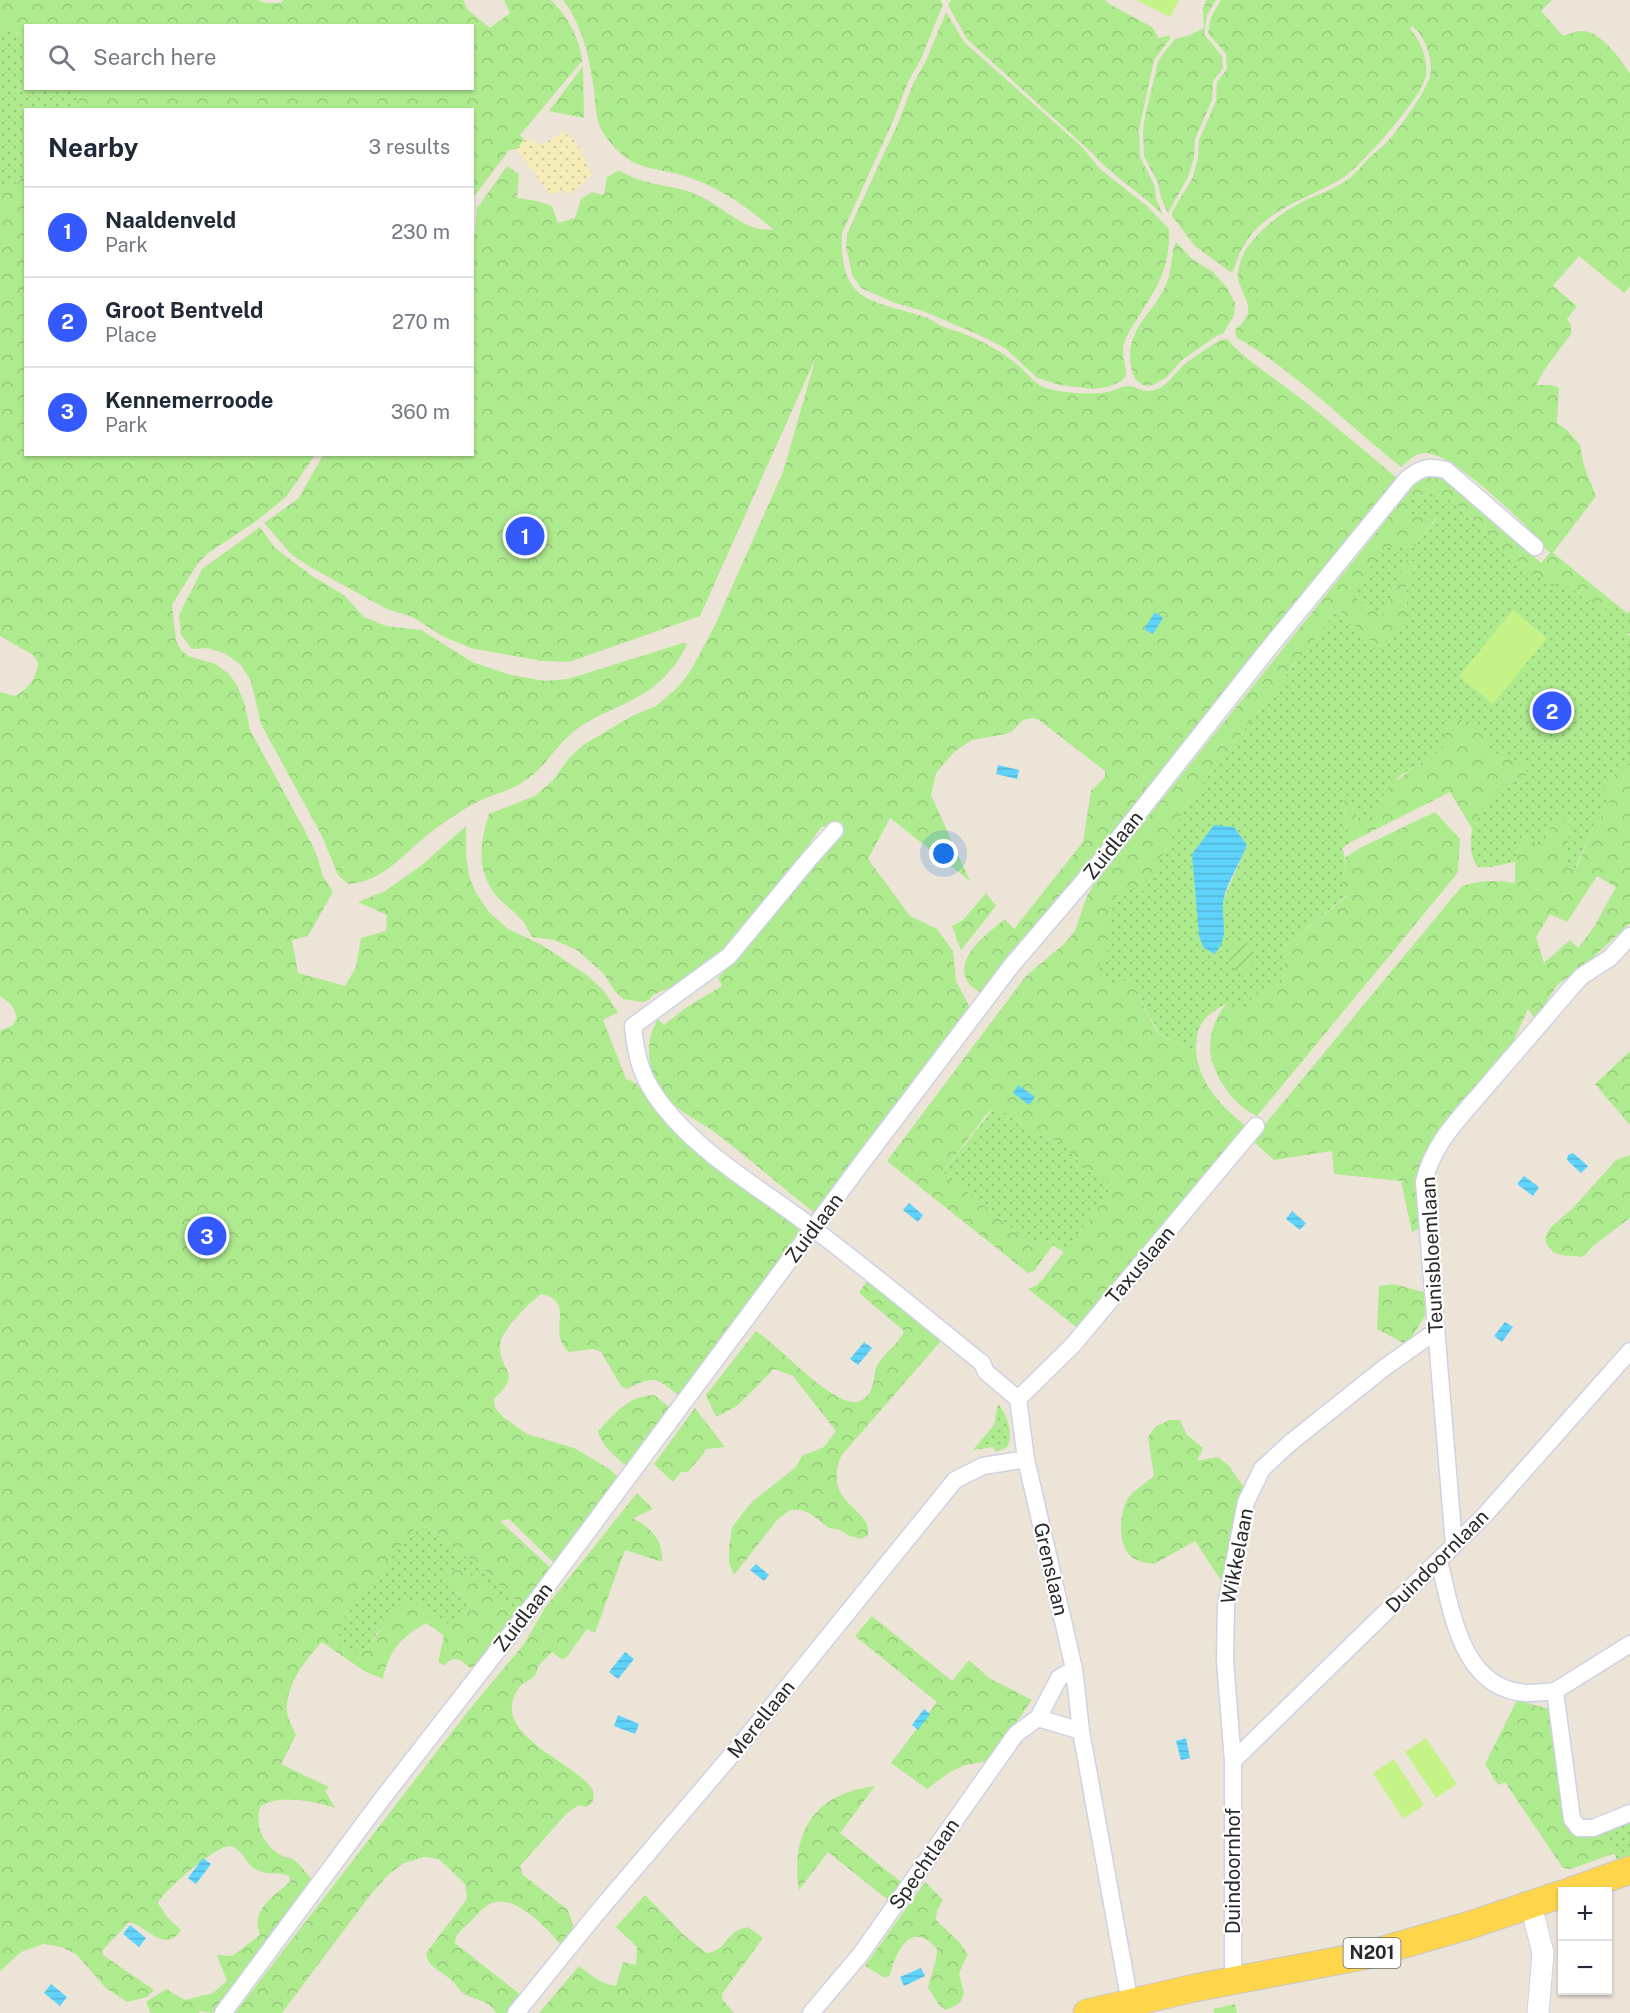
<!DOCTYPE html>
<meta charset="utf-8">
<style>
body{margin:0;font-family:"Public Sans",sans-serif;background:#f2f2f3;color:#1f2937}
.controls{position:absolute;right:18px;bottom:18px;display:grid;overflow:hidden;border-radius:0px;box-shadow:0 2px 4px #0004}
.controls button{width:54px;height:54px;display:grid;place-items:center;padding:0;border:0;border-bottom:2px solid #e0e1e3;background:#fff;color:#1f2937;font:30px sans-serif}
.you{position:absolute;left:944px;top:854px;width:21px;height:21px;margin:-15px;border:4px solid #fff;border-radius:50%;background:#1a73e8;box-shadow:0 0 0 9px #1a73e833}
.badge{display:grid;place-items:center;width:39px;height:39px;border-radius:50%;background:#345aff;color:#fff;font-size:20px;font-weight:700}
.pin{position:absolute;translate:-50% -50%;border:3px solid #fff;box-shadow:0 2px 6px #0006}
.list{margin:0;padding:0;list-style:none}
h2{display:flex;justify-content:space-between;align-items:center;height:78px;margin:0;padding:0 24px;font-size:26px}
h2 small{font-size:20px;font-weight:400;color:#747a83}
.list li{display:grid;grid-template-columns:39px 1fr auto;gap:18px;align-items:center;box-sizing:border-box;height:90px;padding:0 24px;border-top:2px solid #e0e1e3}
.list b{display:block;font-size:22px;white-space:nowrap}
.list p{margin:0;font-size:20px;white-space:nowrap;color:#747a83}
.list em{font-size:20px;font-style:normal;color:#747a83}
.icon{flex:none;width:33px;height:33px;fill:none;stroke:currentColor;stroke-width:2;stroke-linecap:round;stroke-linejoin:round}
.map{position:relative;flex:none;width:1630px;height:2013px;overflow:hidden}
.search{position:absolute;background:#fff;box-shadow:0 2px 4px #0004;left:24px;top:24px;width:450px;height:66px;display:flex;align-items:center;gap:15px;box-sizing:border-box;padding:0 21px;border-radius:0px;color:#747a83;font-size:22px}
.panel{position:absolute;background:#fff;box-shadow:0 2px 4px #0004;left:24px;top:108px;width:450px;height:348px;border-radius:0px}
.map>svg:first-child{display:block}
.grass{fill:url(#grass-dots);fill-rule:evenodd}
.forest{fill:url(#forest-crowns);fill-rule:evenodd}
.sand{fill:url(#sand-dots)}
.garden{fill:url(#garden-furrows)}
.pitch{fill:#c6f388}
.water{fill:url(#water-rules)}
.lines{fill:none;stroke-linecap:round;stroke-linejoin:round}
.minor-casing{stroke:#ced2e4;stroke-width:19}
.tertiary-casing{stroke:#ced2e4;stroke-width:23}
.primary-casing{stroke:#c7c7c7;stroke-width:29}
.minor{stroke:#fff;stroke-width:16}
.tertiary{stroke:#fff;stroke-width:21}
.primary{stroke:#ffd54c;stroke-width:27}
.labels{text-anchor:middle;stroke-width:4.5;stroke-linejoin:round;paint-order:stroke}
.shield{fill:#fff;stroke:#696969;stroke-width:1.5}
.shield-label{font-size:18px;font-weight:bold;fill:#292929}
.street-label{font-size:20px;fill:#292929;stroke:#fff}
</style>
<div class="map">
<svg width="1630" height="2013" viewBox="0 0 1630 2013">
<defs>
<pattern id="grass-dots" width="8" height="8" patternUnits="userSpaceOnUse" patternTransform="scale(1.5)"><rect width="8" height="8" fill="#aeea8e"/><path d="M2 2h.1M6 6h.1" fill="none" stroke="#96c97a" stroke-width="1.8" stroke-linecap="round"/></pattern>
<pattern id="forest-crowns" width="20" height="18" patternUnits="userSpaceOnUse" patternTransform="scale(1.5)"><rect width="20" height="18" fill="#aeea8e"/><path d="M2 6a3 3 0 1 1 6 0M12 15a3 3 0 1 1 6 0" fill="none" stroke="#96c97a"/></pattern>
<pattern id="sand-dots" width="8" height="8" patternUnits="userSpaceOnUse" patternTransform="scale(1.5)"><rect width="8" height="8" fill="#f6ecb7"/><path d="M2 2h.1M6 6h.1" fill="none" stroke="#d3ca9d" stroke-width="1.8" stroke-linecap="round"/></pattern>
<pattern id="garden-furrows" width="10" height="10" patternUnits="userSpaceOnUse" patternTransform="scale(1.5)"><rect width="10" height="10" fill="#aeea8e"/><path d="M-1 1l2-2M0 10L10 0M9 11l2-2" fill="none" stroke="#96c97a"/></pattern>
<pattern id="water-rules" width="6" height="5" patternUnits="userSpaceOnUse" patternTransform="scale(1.5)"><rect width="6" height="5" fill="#5fd3fc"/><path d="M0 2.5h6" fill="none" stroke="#53b5d8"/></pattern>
</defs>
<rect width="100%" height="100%" fill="#ede4d8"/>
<path class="grass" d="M0 29 10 30 25 36 26 88 79 89V97L74 109 26 110 25 177 12 186 0 190Z
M1430 492 1453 501 1508 554 1552 587 1557 576 1608 618 1599 594 1630 618V633L1626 634 1630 636V765H1622L1611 804 1594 825 1575 869 1566 862 1570 817 1554 821 1540 850 1524 830 1515 862 1491 867H1477C1464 845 1473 813 1490 795 1497 788 1505 783 1512 776L1520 779V761L1482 752 1444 749 1401 775 1382 798 1377 816 1369 825H1361L1342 789 1348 839 1351 842 1342 848C1350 866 1337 877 1347 895L1286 946 1282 984 1254 993 1246 1013 1227 1003C1204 1017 1196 1022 1196 1051L1159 1034 1130 979 1114 986 1095 971 1108 948V919L1121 887 1164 853 1185 806 1338 609 1378 647 1407 615 1406 581 1420 562 1406 561 1383 616 1349 594 1385 547 1415 546 1436 519 1408 515 1411 499ZM1234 827 1247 845 1224 898Z
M993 1109 1006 1113 1045 1138 1062 1143 1085 1169 1106 1180 1110 1193 1064 1252 1046 1241 1034 1247 943 1172Z
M998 1404C1007 1414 1014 1435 1007 1447L996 1452 993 1447 973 1450 994 1425Z
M428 1527 448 1541 457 1552 475 1561 515 1600 528 1604 517 1616 499 1599 458 1592 472 1601 462 1619 448 1624 424 1606C411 1612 396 1617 385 1625 372 1633 370 1657 350 1654 343 1652 339 1648 336 1642L345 1617 413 1529Z
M1630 1819V1857L1618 1861 1603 1833Z"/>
<path class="forest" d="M0 0H257L266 3H281L283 0H463L468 10 490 28 510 13 504 0H551C567 16 580 38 582 61L520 135 524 139 517 149 509 150 473 198 472 110 74 109 79 97V89L472 88V26H26L25 36 10 30 0 29Z
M563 0H940L943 4 921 59 908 82 893 121 842 233C841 251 842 275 856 290 869 304 900 309 919 315 928 317 935 323 944 327 955 331 967 334 978 340 993 347 1008 356 1020 367 1030 376 1035 385 1049 389 1064 393 1092 395 1108 392 1116 390 1121 386 1129 386 1136 386 1140 391 1146 391 1165 392 1174 373 1186 363 1197 355 1209 347 1220 340L1227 339C1246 361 1272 376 1295 394 1330 421 1363 450 1397 478L1274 634 982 994C979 991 974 989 971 986 948 961 989 932 1005 919L1014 929 1083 842 1091 791 1105 777V771L1039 720 1033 718 1023 720 1012 731 1006 734 972 740 954 752 936 773 931 795 970 881 890 818 868 859 910 916 937 929 953 951 956 981 970 1008 817 1215C783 1188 751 1160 717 1134 698 1119 673 1111 660 1088 646 1067 645 1040 658 1019L664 1025 687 1007 722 986 718 978 771 918 836 832 822 826 787 876 720 957 678 984 653 995 649 1000 643 1002 623 999 614 990 604 974 577 950 554 940 532 937C528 930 525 922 519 917 511 909 502 903 495 894 476 869 480 842 489 814L535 796 553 780 570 757 583 745 632 716 656 706 678 687 690 672 715 625 783 472 816 357 700 616 569 662 541 661 471 648 442 636 413 617 387 609 312 568 292 555 264 523 299 498 323 455 472 454 473 237 475 234 477 208 507 166 519 174 517 198 537 201 552 206 558 223 575 218 581 199 592 192 604 195 607 177 619 170C642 185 665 184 690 192 714 200 732 220 755 228 761 230 768 229 774 230 751 210 722 189 693 179 655 164 635 176 606 137 595 123 596 106 594 89 589 57 583 26 563 0Z
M951 0H1105L1109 4 1152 27 1159 38 1170 35 1169 40 1154 60 1139 130 1140 157 1154 184 1156 198 1163 215C1140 192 1112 176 1091 152L967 39 948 5Z
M1206 0H1216L1207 15 1204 34 1222 56 1223 68 1213 81 1212 100 1195 139 1194 158 1188 177 1168 213 1161 198 1158 183 1144 156 1143 130 1145 116 1158 62 1163 54 1175 39 1190 35 1204 28 1203 10Z
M1221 0H1552L1541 11 1563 36C1569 34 1575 31 1581 31 1599 29 1622 60 1630 74V286L1624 293 1579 256 1553 286 1577 306 1567 319 1571 325V334L1545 369 1536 385H1552L1559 388 1557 423 1568 431 1580 445 1584 466 1596 496 1553 553 1627 613 1630 611V618L1600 595 1609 619 1558 577 1553 588 1508 554 1453 501 1430 492 1411 499 1409 515 1436 518 1415 546 1385 548 1350 594 1383 616 1406 560 1421 562 1406 581 1407 615 1378 647 1338 609 1185 806 1164 853 1144 891 1121 887 1108 919 1109 948 1096 971 1114 986 1130 979 1158 1034 1196 1051C1199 1085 1223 1108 1248 1128L1080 1330 1028 1289 1037 1285 1042 1280 1110 1193 1106 1180 1085 1169 1062 1143 1045 1138 1006 1113 993 1109 986 1115 943 1172 1034 1247 1046 1241 1053 1245 1034 1271 1028 1273 887 1161 1026 976 1064 944 1075 931 1087 896 1094 884 1423 474 1444 476 1541 563 1550 553C1539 543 1532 532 1522 522 1504 505 1448 451 1424 453 1414 454 1408 461 1401 467 1348 425 1295 371 1236 337L1235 330C1256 311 1248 306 1239 283 1235 273 1242 253 1249 245 1263 227 1281 213 1302 202 1318 194 1335 189 1350 178 1358 171 1365 162 1372 155 1377 151 1382 147 1386 143 1398 131 1424 94 1429 79 1435 63 1425 35 1412 26L1410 29C1421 41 1428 58 1426 75 1423 97 1365 161 1347 175 1319 194 1286 202 1260 225 1246 238 1238 254 1233 272L1229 271 1195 246 1172 216V212L1192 179 1198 158 1199 140 1216 101 1217 82 1227 69 1226 54 1208 33 1211 17Z
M946 12 964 42 1083 148 1100 169 1147 206 1169 229C1170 264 1161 282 1142 311 1136 321 1128 332 1124 343 1121 354 1126 365 1126 376L1121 381 1108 387 1093 389 1060 385 1037 378 1005 348 979 335 923 311 895 303 861 288 852 275 850 264 846 247 847 234 898 123 913 84 926 61Z
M583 66 584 118 549 111Z
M25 177 26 454 315 455 286 497 255 522 208 553 198 563 172 605 176 641 182 651 188 656 215 664 228 673 237 685 245 705 250 730 304 829 316 853 323 876 333 892 308 936 292 940 298 973 345 986 356 967 361 938 386 931 387 915 358 902 385 891 422 865 466 826V855L469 876 476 893 489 912 508 929 542 945 588 976 603 990 618 1012 603 1020 626 1079C644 1083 647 1103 660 1114 702 1150 747 1183 790 1218L803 1233 684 1400C660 1381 657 1372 627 1389L621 1386 601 1352 593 1349 569 1352C545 1332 578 1301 541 1294 529 1303 501 1330 500 1345 499 1373 524 1371 494 1399L495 1408 503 1417 527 1434 574 1448 608 1468 623 1481 556 1565 509 1519 500 1521 553 1570 528 1604 515 1600 475 1561 457 1552 448 1541 428 1527 414 1529 345 1617 336 1642 344 1652 353 1654 367 1648 402 1601 424 1606 448 1624 462 1619 472 1601 459 1592 451 1590 444 1572C450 1570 456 1568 462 1570 478 1577 503 1603 517 1616L478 1664 470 1668 460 1660 452 1659 444 1665 438 1662 444 1636 427 1623C403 1635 388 1651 383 1679L364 1671 322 1642C306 1659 287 1683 287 1708 286 1716 293 1728 296 1735L281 1764 329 1787 325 1791 335 1808C316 1802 278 1793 260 1807 254 1828 265 1848 285 1857 288 1858 291 1858 294 1860 301 1866 307 1874 313 1881L213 2013 199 2011V2013H151L146 2002 166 1989 185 2000 213 1993 227 1981 217 1955 232 1956 260 1935C250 1910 273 1897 290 1882L289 1876C277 1871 268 1876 257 1870 246 1865 242 1848 230 1846 218 1844 163 1891 158 1903L167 1917 181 1930C166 1955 144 1924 129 1922L102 1951 103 1955 154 1990 147 1997 127 2002 106 1988 76 1954 61 1947 43 1944 21 1952 0 1971V1031L13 1025 17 1017 12 1005 0 996V692L15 696C29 688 37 678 38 662L33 655 0 636V190L12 186Z
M1176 242 1192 259 1213 272 1228 289 1235 303 1234 315 1223 334 1218 335 1182 360 1167 377 1153 385 1146 386C1135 382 1133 376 1131 366 1124 329 1155 313 1167 282 1172 269 1171 254 1176 242Z
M260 527 275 548 312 576 344 595 364 617 386 626 421 630 472 662 511 675 545 681 568 679 683 643 687 644C682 657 671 671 660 681 638 702 607 709 581 726 557 742 547 767 523 782 511 790 495 794 481 800 463 809 447 820 431 832 405 852 384 882 348 884L338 875 322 836 261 724 251 681 241 665 226 654 207 648 192 649 181 635 179 615 202 569Z
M1459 719 1490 738 1483 752 1520 761 1529 774 1520 779 1512 776C1493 793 1480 805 1473 830L1450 792 1351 842 1348 839 1342 787 1361 824H1369C1378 814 1377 805 1384 795 1400 774 1421 763 1443 749V724Z
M1622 765H1630V923L1585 965 1558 984 1535 1019 1528 1009 1509 1051 1435 1141 1420 1228 1412 1232 1401 1181 1334 1174 1332 1151 1274 1160 1252 1140 1462 886C1481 880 1496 880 1515 883V862L1524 829 1540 849 1554 821 1570 817 1566 862 1576 869 1594 825 1611 804 1602 792ZM1597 876 1616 887 1594 927 1578 948 1570 940 1544 963 1536 937 1550 914 1567 922Z
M1435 812 1460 839 1458 871 1456 875 1257 1116C1235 1107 1212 1075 1210 1050 1209 1034 1216 1016 1227 1003L1246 1013 1254 993 1282 984 1286 946 1347 896 1342 885 1346 857 1360 848Z
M986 893 996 906 961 950 952 926 963 920Z
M1630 1051V1125L1595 1084Z
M1630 1155V1218L1594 1245 1585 1255 1581 1257 1561 1255 1553 1252 1547 1245 1545 1238 1550 1228 1573 1208 1616 1160Z
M868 1279 941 1341 841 1456C822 1506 872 1507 868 1535L861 1539 850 1536 838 1529 829 1528 811 1514 801 1510H790L778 1519 734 1575 729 1563V1546L732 1528 742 1514 753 1501 796 1467 802 1456 824 1447 836 1431 793 1376 774 1369 737 1406 716 1417 706 1395 756 1331C780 1347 828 1401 853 1402 858 1403 862 1400 866 1397 876 1388 872 1375 878 1364 886 1351 898 1345 904 1331L859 1293Z
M1394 1284 1430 1294V1307L1407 1345 1377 1329 1379 1286Z
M654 1395 676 1412 631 1470C619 1459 602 1448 598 1431 616 1413 626 1397 654 1395Z
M695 1408 725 1447 706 1449 704 1453 688 1472H681L673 1482 654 1464Z
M1170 1420H1180L1187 1435 1203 1448 1197 1461 1218 1457 1229 1466 1245 1489 1224 1585 1195 1541 1154 1564C1148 1563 1140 1562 1135 1559 1117 1549 1119 1518 1126 1502 1130 1492 1146 1483 1154 1476L1148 1437 1155 1427Z
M637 1493 653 1509 633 1518C652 1529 663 1539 662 1562L625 1550 595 1633 587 1629 566 1658 561 1659 552 1652C548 1656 543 1661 539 1665 537 1668 537 1671 536 1674 532 1680 522 1682 518 1689 489 1733 569 1760 590 1786 595 1791 594 1797 592 1803L586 1807 579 1805 567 1813 520 1866 523 1875 568 1910 573 1925 566 1952C555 1935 518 1896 496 1902 484 1905 479 1913 471 1921 464 1929 455 1932 455 1943L526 1999 514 2013H496C488 1999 477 2001 464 1994 459 1990 456 1984 451 1980 441 1970 428 1968 426 1953L465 1902 467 1898 465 1884 439 1859 424 1857 404 1863 389 1874 371 1894 282 2013H235L469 1710 524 1644 545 1608Z
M872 1616 952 1681 969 1660 989 1678 1032 1700 988 1761 965 1765 950 1772 927 1789 891 1763 937 1702 855 1636Z
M1517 1700 1552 1710 1565 1822 1588 1836 1603 1833 1615 1853 1571 1869 1563 1868 1505 1782 1498 1785 1485 1764Z
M875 1786 840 1833 901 1882 888 1900 828 1852 799 1890C790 1832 815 1793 875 1786Z
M925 1882 943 1900 937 1911 936 1920 959 1942 968 1954 959 1973 964 1994 960 2003 946 2010 939 2005 928 1988C931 1974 937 1963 937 1949 911 1919 896 1951 890 1975L885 1978 865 1966Z
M645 1895 684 1935 706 1953C728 1951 724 1931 748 1927L763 1938 722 1994V1999L734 2013H539L579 1966C591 1975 601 1984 616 1986L623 1962 636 1965 637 1947 616 1927Z
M1235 2004 1237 2013H1214L1213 2009Z"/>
<path class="sand" d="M563 132 576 141 592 175 571 194 562 190 550 195 517 149 524 139 532 140 541 145Z"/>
<path class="garden" d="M1247 943 1253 952 1255 960 1243 972 1235 970 1227 954 1233 944Z"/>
<path class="pitch" d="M1136 0H1179L1170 17Z
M1513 610 1547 638 1493 704 1459 676Z
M1426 1738 1457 1784 1436 1798 1405 1752Z
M1394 1759 1424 1805 1403 1819 1373 1773Z"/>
<path class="water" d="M1155 612 1163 618 1153 634 1144 629Z
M998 765 1019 770 1017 779 996 774Z
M1214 825 1234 827 1247 845C1240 862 1229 880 1224 897 1219 917 1232 937 1214 954L1203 947 1199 936 1192 854Z
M1018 1085 1035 1097 1029 1105 1013 1093Z
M1573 1153 1588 1166 1581 1173 1567 1160 1568 1155Z
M1524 1176 1539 1187 1533 1196 1517 1184Z
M909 1203 923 1215 918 1222 903 1210Z
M1292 1211 1306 1223 1300 1230 1286 1219Z
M1505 1322 1513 1327 1502 1342 1494 1336Z
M864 1342 872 1348 858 1365 850 1359Z
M756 1564 769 1575 764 1581 750 1570Z
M625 1652 634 1659 618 1679 609 1672Z
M924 1709 930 1714 918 1730 912 1725Z
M618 1715 639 1724 635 1734 614 1726Z
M1186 1738 1190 1758 1181 1760 1176 1741Z
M203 1858 211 1864 196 1884 188 1878Z
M130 1925 146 1938 139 1947 123 1934Z
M921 1968 925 1976 904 1986 900 1977Z
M51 1984 67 1997 60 2006 44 1993Z"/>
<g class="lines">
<defs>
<path id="minor" d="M835 830 810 858 729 956 633 1026C636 1059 642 1079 663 1106 703 1157 764 1190 814 1229 871 1272 926 1318 982 1363L986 1372 1018 1399 1026 1459 1074 1669 1081 1731 1130 2003
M1018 1399 1073 1345 1256 1126
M1454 1545 1424 1182C1434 1139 1465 1113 1492 1080 1518 1050 1544 1020 1570 989L1582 976 1610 958 1630 936
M1439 1561C1452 1611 1461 1690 1527 1693 1536 1693 1545 1692 1555 1691L1572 1819 1579 1828H1593L1630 1813
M1555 1691 1630 1644
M1038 1718 1081 1731
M1233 1761 1483 1517 1630 1351
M1236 1981 1233 1964V1761L1225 1661 1226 1605 1246 1502 1262 1469 1290 1443 1384 1368 1436 1331
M223 2013 382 1799 536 1601 867 1156 1012 965 1100 862 1261 658 1407 479C1422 467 1428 466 1446 470L1535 547
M516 2013 597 1913 746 1738 955 1480 983 1466 1026 1459
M811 2013 860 1955 1016 1734 1038 1718 1059 1678 1074 1669"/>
<path id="tertiary" d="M1531 1905 1543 1953 1538 2013"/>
<path id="primary" d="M1569 1892 1630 1870
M1087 2013 1194 1988 1363 1956 1470 1925 1562 1894"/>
</defs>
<use href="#minor" class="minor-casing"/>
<use href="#tertiary" class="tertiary-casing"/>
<use href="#primary" class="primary-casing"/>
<use href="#minor" class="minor"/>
<use href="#tertiary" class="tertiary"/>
<use href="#primary" class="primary"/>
</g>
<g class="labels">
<rect class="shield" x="1343.5" y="1938" width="57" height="30" rx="4.5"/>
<g class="shield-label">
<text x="1372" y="1959">N201</text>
</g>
<g class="street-label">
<text transform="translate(1113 845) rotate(-51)" y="7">Zuidlaan</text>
<text transform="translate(814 1228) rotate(-53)" y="7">Zuidlaan</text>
<text transform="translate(1432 1255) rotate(-93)" y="7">Teunisbloemlaan</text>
<text transform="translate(1140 1265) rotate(-50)" y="7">Taxuslaan</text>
<text transform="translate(1237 1556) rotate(-79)" y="7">Wikkelaan</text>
<text transform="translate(1437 1561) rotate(-45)" y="7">Duindoornlaan</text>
<text transform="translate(1051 1569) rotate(77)" y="7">Grenslaan</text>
<text transform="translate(523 1617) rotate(-52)" y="7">Zuidlaan</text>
<text transform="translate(761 1719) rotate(-51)" y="7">Merellaan</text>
<text transform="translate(924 1864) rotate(-55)" y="7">Spechtlaan</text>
<text transform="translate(1233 1871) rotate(-90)" y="7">Duindoornhof</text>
</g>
</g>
</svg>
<div class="controls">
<button>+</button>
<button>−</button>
</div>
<div class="you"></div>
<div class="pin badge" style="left:525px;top:536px">1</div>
<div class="pin badge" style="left:1552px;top:711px">2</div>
<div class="pin badge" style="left:207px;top:1236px">3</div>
<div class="search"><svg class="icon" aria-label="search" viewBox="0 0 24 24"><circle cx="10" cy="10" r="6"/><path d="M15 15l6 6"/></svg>Search here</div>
<section class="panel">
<h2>Nearby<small>3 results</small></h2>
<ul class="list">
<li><span class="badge">1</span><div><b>Naaldenveld</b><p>Park</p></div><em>230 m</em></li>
<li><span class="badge">2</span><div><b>Groot Bentveld</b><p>Place</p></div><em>270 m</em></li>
<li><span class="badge">3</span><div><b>Kennemerroode</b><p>Park</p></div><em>360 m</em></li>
</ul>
</section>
</div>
